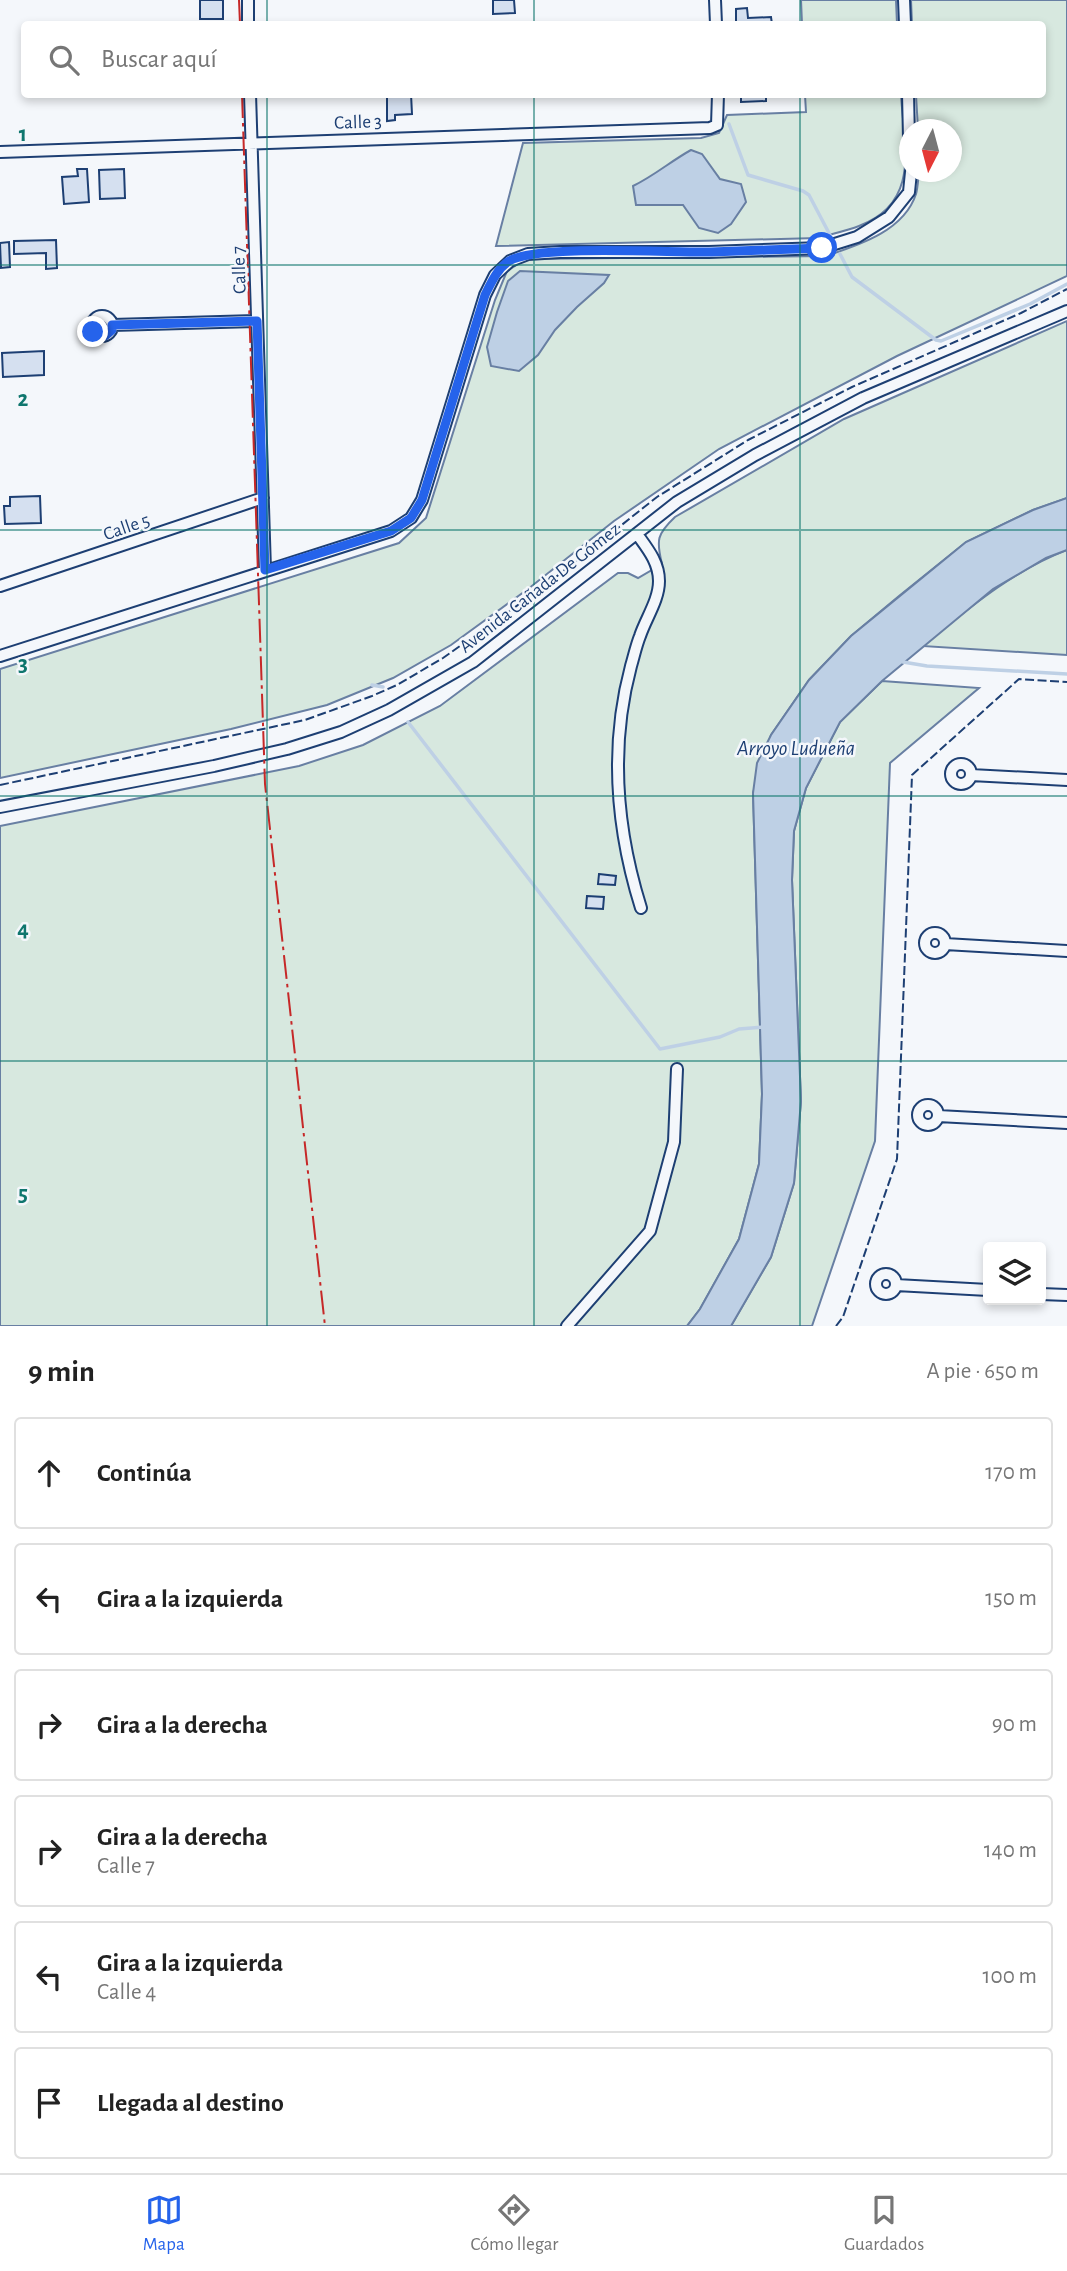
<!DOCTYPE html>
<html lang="es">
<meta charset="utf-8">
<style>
body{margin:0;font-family:"Alegreya Sans",sans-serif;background:#f6f6f6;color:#222}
.controls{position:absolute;right:21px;bottom:21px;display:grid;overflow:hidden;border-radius:7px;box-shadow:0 4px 10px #0003}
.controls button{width:63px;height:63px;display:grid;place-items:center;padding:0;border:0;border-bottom:2px solid #e0e0e0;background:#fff;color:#222;font:35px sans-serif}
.compass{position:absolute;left:899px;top:119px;width:63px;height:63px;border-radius:50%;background:#fff;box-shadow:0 4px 10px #0003;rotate:186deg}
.stop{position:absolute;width:21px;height:21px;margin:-16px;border:5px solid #2563eb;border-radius:50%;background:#fff}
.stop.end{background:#2563eb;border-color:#fff;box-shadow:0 2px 7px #0008}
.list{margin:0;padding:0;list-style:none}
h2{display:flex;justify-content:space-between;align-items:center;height:91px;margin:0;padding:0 28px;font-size:30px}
h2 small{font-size:23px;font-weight:400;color:#767676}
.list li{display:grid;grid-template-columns:46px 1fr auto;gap:21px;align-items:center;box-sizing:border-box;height:112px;margin:0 14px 14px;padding:0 14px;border:2px solid #e0e0e0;border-radius:7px}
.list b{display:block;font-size:26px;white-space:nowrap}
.list p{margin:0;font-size:23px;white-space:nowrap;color:#767676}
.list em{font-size:23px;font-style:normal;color:#767676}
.icon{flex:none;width:38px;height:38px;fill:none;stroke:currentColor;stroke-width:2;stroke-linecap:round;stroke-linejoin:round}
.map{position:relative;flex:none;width:1067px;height:1326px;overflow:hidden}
.search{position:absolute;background:#fff;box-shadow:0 4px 10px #0003;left:21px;right:21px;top:21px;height:77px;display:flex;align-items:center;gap:18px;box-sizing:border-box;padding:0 24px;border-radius:7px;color:#767676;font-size:26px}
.sheet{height:847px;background:#fff}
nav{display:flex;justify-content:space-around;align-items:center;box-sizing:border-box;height:98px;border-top:2px solid #e0e0e0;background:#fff;font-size:19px;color:#767676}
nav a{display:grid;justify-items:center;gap:4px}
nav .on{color:#2563eb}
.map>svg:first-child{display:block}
.green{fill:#d7e8df;stroke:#687fa3;stroke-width:2}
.water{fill:#bed0e5;stroke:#687fa3;stroke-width:2}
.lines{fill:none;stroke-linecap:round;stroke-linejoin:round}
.stream{stroke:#bed0e5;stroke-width:3.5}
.building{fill:#d5e0f0;stroke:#1d3f73;stroke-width:2}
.minor-casing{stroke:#1d3f73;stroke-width:14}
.minor{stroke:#f4f7fb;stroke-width:10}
.fence{stroke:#1d3f73;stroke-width:2;stroke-dasharray:9 3.5;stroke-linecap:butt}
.power{stroke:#c62828;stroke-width:2;stroke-dasharray:24 5 3.5 5;stroke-linecap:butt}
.route{stroke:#2563eb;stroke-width:9}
.grid{fill:none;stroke:#0f766e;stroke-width:2;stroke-opacity:0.55}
.labels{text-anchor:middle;stroke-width:5;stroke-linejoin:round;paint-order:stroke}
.street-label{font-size:19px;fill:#1d3f73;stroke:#f4f7fb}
.water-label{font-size:21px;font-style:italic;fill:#1d3f73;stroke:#f4f7fb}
.grid-label{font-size:23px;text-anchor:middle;font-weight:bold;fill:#0f766e;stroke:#f4f7fb;stroke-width:5;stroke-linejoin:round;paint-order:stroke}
</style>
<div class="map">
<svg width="1067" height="1326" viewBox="0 0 1067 1326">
<rect width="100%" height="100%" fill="#f4f7fb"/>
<path class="green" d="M801 0H896L897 24H802Z
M911 0H1067V276L897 356 719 449 614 521 528 589 451 645 393 678 327 705 231 729 0 778V669L399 543 426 518 495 300 507 271 526 259 826 256C859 245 904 231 916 194 918 187 918 179 919 172H951V130L918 129 916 95 1042 94V24H912Z
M805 95H901C904 146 921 203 859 226 846 231 831 234 818 238L496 246 523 143 701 138 719 133 727 115 806 112Z
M1067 321V498L1033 510 966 542 899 596 851 636 809 680 771 735 753 793 762 1094 759 1164 739 1239 700 1309 687 1326H0V826L299 766 363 745 440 706 618 573H628L638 578 662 564C656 540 657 534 675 517L844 419Z
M1067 550V655L922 646C968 609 1012 571 1067 550Z
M882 681 979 688 890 763 875 1141 812 1326H731L771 1257 794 1183 801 1101 792 880 794 831 806 788 840 722Z"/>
<path class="water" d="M691 150 702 154 720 179 741 184 746 202 731 224 718 233 699 228 683 205H636L633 186C654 176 671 161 691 150Z
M520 271 609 275 604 283 577 307 555 330 538 355 519 371 491 366 487 347 497 312 508 281Z
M1067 498V550L1046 558 993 589 882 681 840 722 806 788 794 831 792 880 801 1101 794 1183 771 1257 731 1326H687L700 1309 739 1239 759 1164 762 1094 753 793 757 763 771 735 809 680 851 636 966 542 1033 510Z"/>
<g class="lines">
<path class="stream" d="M729 124 748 175 803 191 809 195 830 235
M840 254 852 277 936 340 941 341 1030 304 1067 284
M903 662 927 666 1067 674
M372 685 383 687
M408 722 660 1049 720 1037 739 1029 764 1027"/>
</g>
<path class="building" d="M200 0H223V19H200Z
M493 0H514L515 13 493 14Z
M747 8 748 18 771 17 772 24H736V9Z
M387 94H411L412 114 395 115V120L387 121Z
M741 94H766V101L741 102Z
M77 169H87L89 202 64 204 62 177 78 176Z
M124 169 125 198 100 199 99 170Z
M56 240 57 268 46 269V253L14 254V241Z
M9 242 10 267 1 268 0 243Z
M44 351V375L3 377 2 353Z
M40 496 41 523 5 524 4 506H10V497Z
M599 874 616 876 615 885 598 884Z
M587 896 604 897 603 909 586 908Z"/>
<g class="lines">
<defs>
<path id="minor" d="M248 0V24
M715 0 716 24
M904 0 905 24
M250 94 265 570
M908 94 909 138
M0 152 710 128 717 125 718 94
M92 326a10 10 0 1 1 20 0a10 10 0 1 1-20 0Z
M112 325 257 321
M637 534C647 548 659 562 659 581 659 600 646 618 640 636 636 646 634 656 631 666 609 748 616 828 641 908
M0 586 263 498
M0 656 391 531 411 518 422 500 485 295 495 275 510 261 528 254 560 252H709L822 248 857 237 889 217 909 192 911 172
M951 774a10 10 0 1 1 20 0a10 10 0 1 1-20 0Z
M971 775 1067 780
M0 807 214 766 287 749 341 732 389 710 473 662 677 502 755 455 863 398 1067 311
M925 943a10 10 0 1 1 20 0a10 10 0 1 1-20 0Z
M945 944 1067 951
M918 1115a10 10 0 1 1 20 0a10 10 0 1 1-20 0Z
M938 1116 1067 1123
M876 1284a10 10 0 1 1 20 0a10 10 0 1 1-20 0Z
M896 1285 988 1290
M1041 1294 1067 1295
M567 1326 650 1231 674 1142 677 1069"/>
</defs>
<use href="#minor" class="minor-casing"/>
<use href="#minor" class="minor"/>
<path class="fence" d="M0 785 305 720 372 696 397 685 443 658 542 588 657 497 748 440 852 387 1021 313 1067 289
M836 1326 843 1317 897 1159 912 775 1019 679 1067 682"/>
<path class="power" d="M239 0 240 24
M242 94 265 784 325 1326"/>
</g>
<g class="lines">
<path class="route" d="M93 332 97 335 105 336 112 330V325L257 321 265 570 391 531 411 518 422 500 485 295C491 283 497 269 509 261 536 244 672 253 711 252 748 251 785 249 822 248"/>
</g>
<path class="grid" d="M267 0V24M534 0V24M800 0V24M267 94V1326M534 94V1326M800 94V1326M0 265H1067M0 530H1067M0 796H1067M0 1061H1067"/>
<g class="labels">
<g class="street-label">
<text transform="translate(358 121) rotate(-2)" y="7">Calle 3</text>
<text transform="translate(238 270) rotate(-92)" y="7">Calle 7</text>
<text transform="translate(126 526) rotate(-19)" y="7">Calle 5</text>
<text transform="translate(539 587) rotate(-38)" y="7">Avenida Cañada De Gómez</text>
</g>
<g class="water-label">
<text x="796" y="755">Arroyo Ludueña</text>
</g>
</g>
<g class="grid-label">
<text x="23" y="141">1</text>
<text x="23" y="406">2</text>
<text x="23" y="671">3</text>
<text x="23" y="936">4</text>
<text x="23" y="1201">5</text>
</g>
</svg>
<div class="controls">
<button><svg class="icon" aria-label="layers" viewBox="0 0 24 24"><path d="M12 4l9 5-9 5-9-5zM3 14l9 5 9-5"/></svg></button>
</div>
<svg class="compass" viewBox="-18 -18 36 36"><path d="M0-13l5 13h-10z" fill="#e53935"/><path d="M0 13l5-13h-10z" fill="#767676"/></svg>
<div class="stop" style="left:822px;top:248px"></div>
<div class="stop end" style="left:93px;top:332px"></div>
<div class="search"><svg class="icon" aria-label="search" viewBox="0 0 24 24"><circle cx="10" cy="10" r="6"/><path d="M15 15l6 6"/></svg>Buscar aquí</div>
</div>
<section class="sheet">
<h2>9 min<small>A pie · 650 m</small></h2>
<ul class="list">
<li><svg class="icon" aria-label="ahead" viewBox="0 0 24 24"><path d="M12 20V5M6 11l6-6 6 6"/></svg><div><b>Continúa</b></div><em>170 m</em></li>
<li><svg class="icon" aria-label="left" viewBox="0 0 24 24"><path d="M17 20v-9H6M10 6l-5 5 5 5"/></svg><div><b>Gira a la izquierda</b></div><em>150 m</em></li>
<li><svg class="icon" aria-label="right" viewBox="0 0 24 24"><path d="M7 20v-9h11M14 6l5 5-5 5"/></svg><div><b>Gira a la derecha</b></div><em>90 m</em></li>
<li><svg class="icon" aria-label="right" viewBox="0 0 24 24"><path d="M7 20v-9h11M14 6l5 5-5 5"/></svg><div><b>Gira a la derecha</b><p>Calle 7</p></div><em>140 m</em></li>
<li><svg class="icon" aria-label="left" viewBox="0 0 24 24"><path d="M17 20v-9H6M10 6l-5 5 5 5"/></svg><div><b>Gira a la izquierda</b><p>Calle 4</p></div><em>100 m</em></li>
<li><svg class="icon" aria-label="arrive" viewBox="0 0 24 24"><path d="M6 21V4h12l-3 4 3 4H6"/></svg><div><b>Llegada al destino</b></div></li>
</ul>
</section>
<nav>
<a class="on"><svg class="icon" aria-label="map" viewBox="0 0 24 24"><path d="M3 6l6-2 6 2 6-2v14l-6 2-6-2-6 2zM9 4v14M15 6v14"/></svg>Mapa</a>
<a><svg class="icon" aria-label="directions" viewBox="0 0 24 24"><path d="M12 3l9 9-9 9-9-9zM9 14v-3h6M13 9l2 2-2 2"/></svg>Cómo llegar</a>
<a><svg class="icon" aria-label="saved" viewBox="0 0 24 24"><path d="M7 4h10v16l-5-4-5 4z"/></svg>Guardados</a>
</nav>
